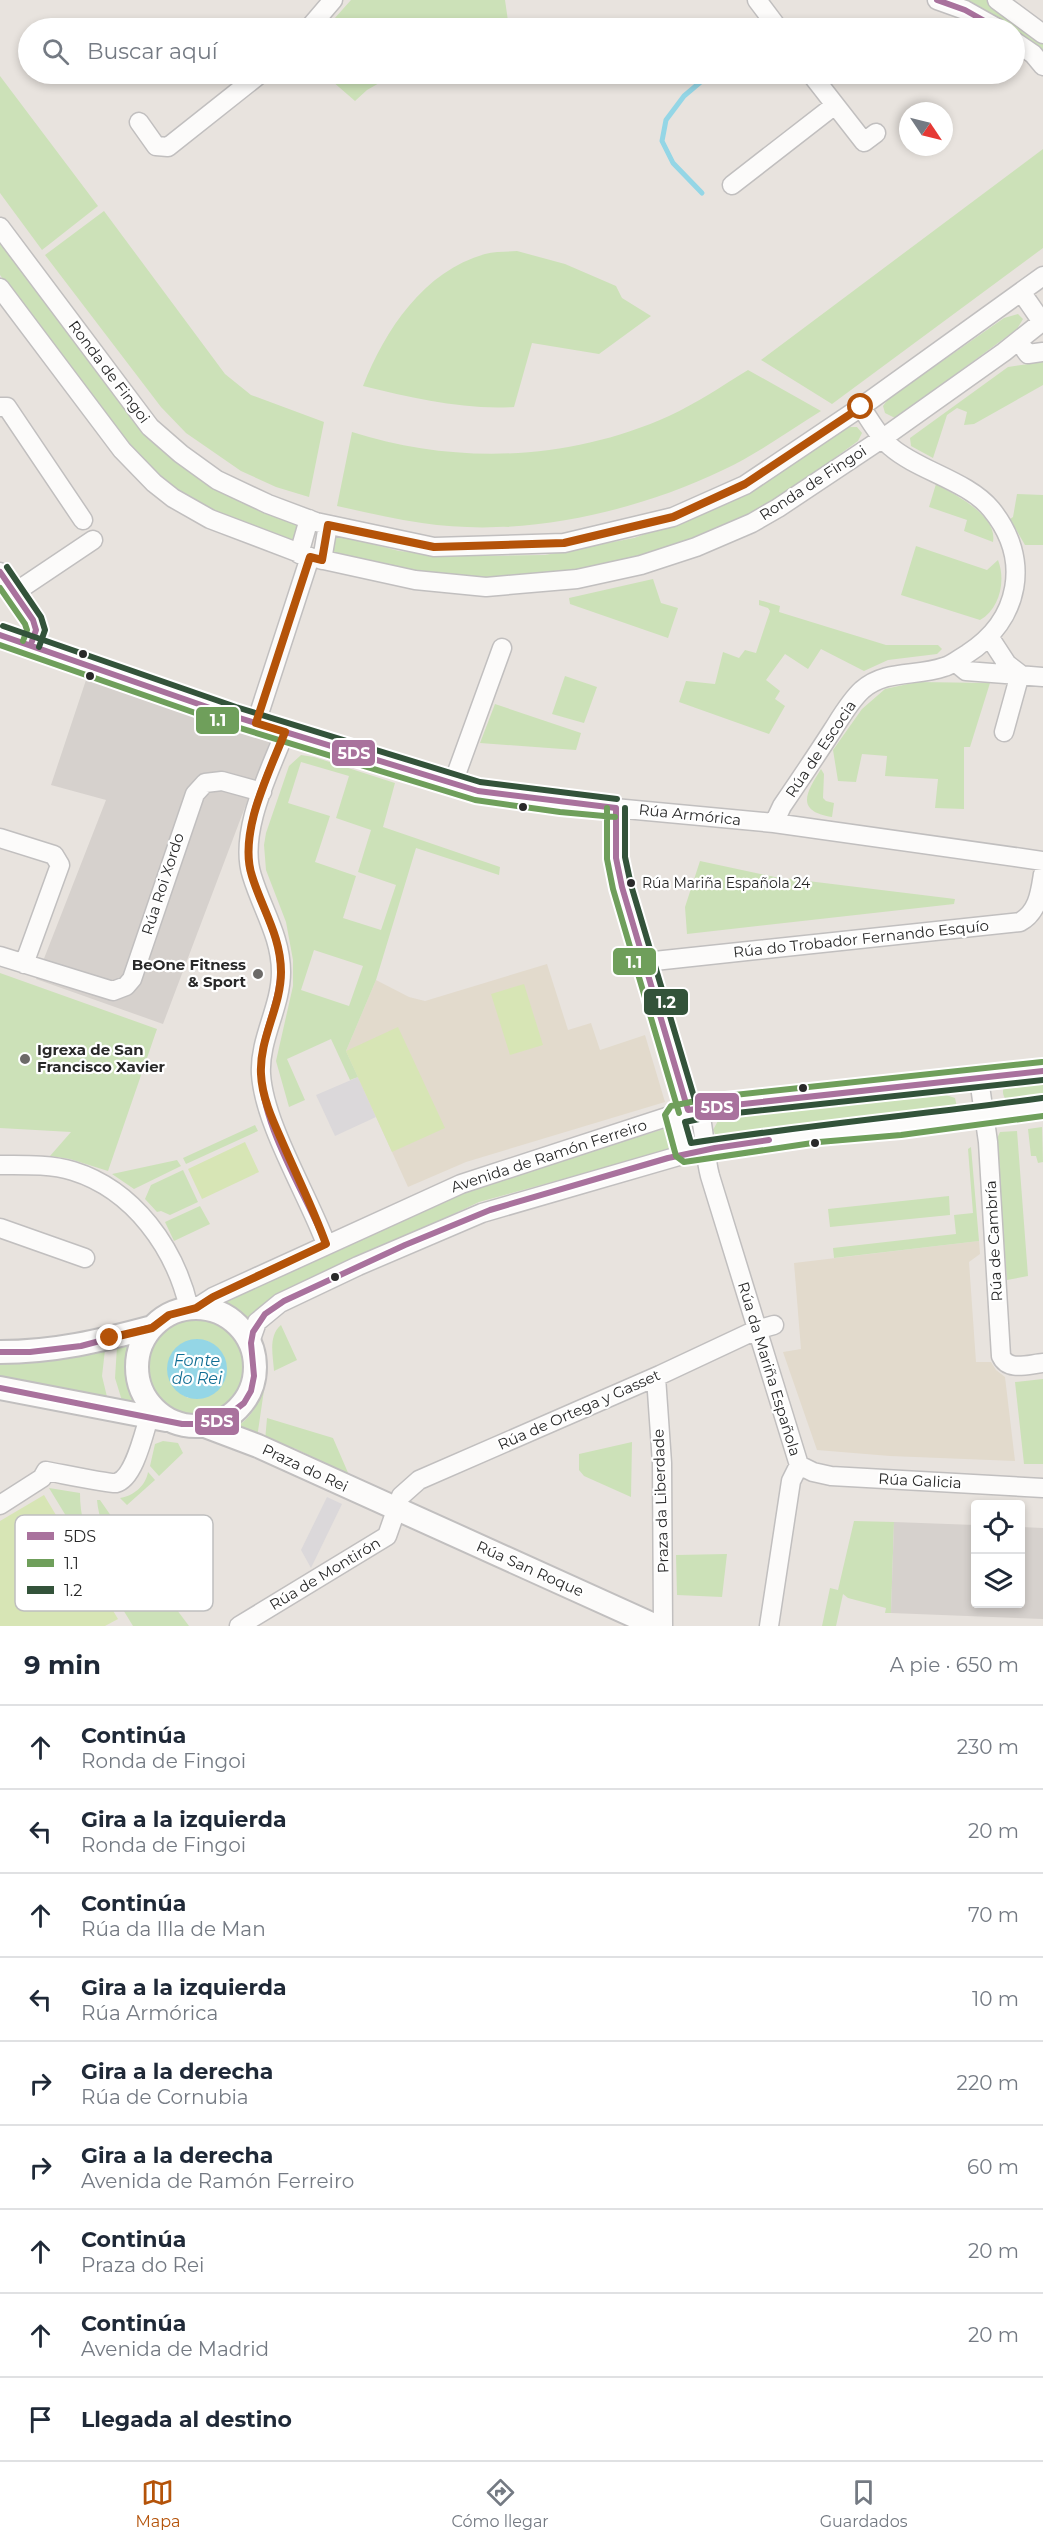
<!DOCTYPE html>
<html lang="es">
<meta charset="utf-8">
<style>
body{margin:0;font-family:Montserrat,sans-serif;background:#f2f2f3;color:#1f2937}
.controls{position:absolute;right:18px;bottom:18px;display:grid;overflow:hidden;border-radius:6px;box-shadow:0 3px 9px #0003}
.controls button{width:54px;height:54px;display:grid;place-items:center;padding:0;border:0;border-bottom:2px solid #e0e1e3;background:#fff;color:#1f2937;font:30px sans-serif}
.compass{position:absolute;left:899px;top:102px;width:54px;height:54px;border-radius:50%;background:#fff;box-shadow:0 3px 9px #0003;rotate:125deg}
.stop{position:absolute;width:18px;height:18px;margin:-14px;border:4px solid #b45309;border-radius:50%;background:#fff}
.stop.end{background:#b45309;border-color:#fff;box-shadow:0 2px 6px #0008}
.list{margin:0;padding:0;list-style:none}
h2{display:flex;justify-content:space-between;align-items:center;height:78px;margin:0;padding:0 24px;font-size:26px}
h2 small{font-size:20px;font-weight:400;color:#747a83}
.list li{display:grid;grid-template-columns:39px 1fr auto;gap:18px;align-items:center;box-sizing:border-box;height:84px;padding:0 24px;border-top:2px solid #e0e1e3}
.list b{display:block;font-size:22px;white-space:nowrap}
.list p{margin:0;font-size:20px;white-space:nowrap;color:#747a83}
.list em{font-size:20px;font-style:normal;color:#747a83}
.icon{flex:none;width:33px;height:33px;fill:none;stroke:currentColor;stroke-width:2;stroke-linecap:round;stroke-linejoin:round}
.map{position:relative;flex:none;width:1043px;height:1626px;overflow:hidden}
.search{position:absolute;background:#fff;box-shadow:0 3px 9px #0003;left:18px;right:18px;top:18px;height:66px;display:flex;align-items:center;gap:15px;box-sizing:border-box;padding:0 21px;border-radius:33px;color:#747a83;font-size:22px}
.sheet{height:834px;background:#fff}
nav{display:flex;justify-content:space-around;align-items:center;box-sizing:border-box;height:84px;border-top:2px solid #e0e1e3;background:#fff;font-size:16px;color:#747a83}
nav a{display:grid;justify-items:center;gap:3px}
nav .on{color:#b45309}
.map>svg:first-child{display:block}
.industrial{fill:#dbd8da}
.education{fill:#e2dacc}
.green{fill:#cce1b8;fill-rule:evenodd}
.pitch{fill:#d7e5b5}
.plaza{fill:#d6d1cd}
.water{fill:#94d6e6}
.lines{fill:none;stroke-linecap:round;stroke-linejoin:round}
.stream{stroke:#94d6e6;stroke-width:5}
.minor-casing{stroke:#c1bfbf;stroke-width:21}
.tertiary-casing{stroke:#c1bfbf;stroke-width:26}
.minor{stroke:#fcfbfa;stroke-width:18}
.tertiary{stroke:#fcfbfa;stroke-width:22}
.bus-1-casing{stroke:#fff;stroke-width:10}
.bus-2-casing{stroke:#fff;stroke-width:10}
.bus-3-casing{stroke:#fff;stroke-width:10}
.bus-1{stroke:#a9729d;stroke-width:6}
.bus-2{stroke:#6f9f5b;stroke-width:6}
.bus-3{stroke:#33533a;stroke-width:6}
.route{stroke:#b45309;stroke-width:8}
.bus-dot{fill:#292929;stroke:#fff;stroke-width:2}
.poi-dot{fill:#6c6a68;stroke:#fff;stroke-width:2}
.labels{text-anchor:middle;stroke-width:4.5;stroke-linejoin:round;paint-order:stroke}
.bus-label{font-size:14px;fill:#292929;stroke:#fff;text-anchor:start}
.street-label{font-size:15px;fill:#292929;stroke:#fff}
.poi-label{font-size:15px;font-weight:bold;fill:#292929;stroke:#fff;text-anchor:end}
.water-label{font-size:16px;font-style:italic;fill:#116e94;stroke:#fff}
.key{fill:#fff;stroke:#bfbfbf;stroke-width:1.5}
.key-label{font-size:16px;fill:#292929}
.line-badge{stroke:#fff;stroke-width:2}
.badge-label{font-size:16px;text-anchor:middle;font-weight:bold;fill:#fff}
</style>
<div class="map">
<svg width="1043" height="1626" viewBox="0 0 1043 1626">
<rect width="100%" height="100%" fill="#e8e3de"/>
<path class="industrial" d="M358 1077 376 1117 335 1136 316 1095Z
M327 1497 342 1504 311 1568 301 1550Z"/>
<path class="education" d="M547 964 568 1030 591 1023 600 1050 645 1035 665 1102 466 1162 408 1187 346 1051 376 980 409 997 425 1001Z
M979 1241 980 1254 969 1262 976 1362H991L996 1370 1005 1377 1015 1461 890 1456 817 1450 783 1352 801 1349 794 1263Z"/>
<path class="green" d="M351 0H505L509 28H326Z
M955 0H987L1000 6 1043 41V58L1015 32 1014 28H1010L998 19Z
M324 74H395L367 90 355 101Z
M0 76 98 206 42 250 0 193Z
M1043 149V248L832 404 761 360Z
M104 211 225 374 251 395 324 422 309 497 276 487 241 471 186 433 161 407 45 255Z
M0 239 210 484 252 507 297 525V538L293 541 232 520 197 502 166 481 142 458 104 413 0 275Z
M517 251 565 264 616 286 622 298 651 316 599 354 532 343 514 407C463 410 413 398 363 386 385 330 424 271 485 254 495 251 507 252 517 251Z
M1018 314 1023 319 1017 329 903 413 895 418 885 413 883 406 888 399 1004 318Z
M1043 362V385L974 424 964 425 967 412 957 408 947 415 933 458 911 446 910 438 1008 367Z
M748 370 821 411C789 431 757 454 723 470 633 513 522 538 422 523 394 519 365 512 337 506L352 432C456 465 569 461 669 416 697 403 722 386 748 370Z
M849 427H857L862 433 858 441C826 464 795 488 760 508 686 550 571 578 485 578 436 578 385 565 337 556L330 551V543L337 537H346L399 551 456 556 545 555 634 538 699 515 752 492Z
M936 484C955 495 998 515 993 542L964 531 967 520 929 507Z
M1017 494 1043 495V545H1025L1010 519 1013 517Z
M916 546 987 570 998 560C1006 580 1000 609 980 620L901 595Z
M653 579 661 603 678 608 668 638 570 604 569 598Z
M759 600 780 606 779 612 886 645H938L942 649 937 654 888 660 864 671 821 649 808 669 785 654 766 680 780 691 775 699 785 706 769 734 679 702 686 681 715 684 723 652 739 658 745 650 756 653 770 611 768 608 759 605Z
M565 676 597 687 584 723 552 714Z
M917 682 990 683 970 747H964V809L935 808 938 779 885 776 887 756 862 754 856 782 838 781 833 750 862 709 885 689Z
M495 704 581 733 576 750 480 743Z
M301 755 314 757 395 783 383 827 500 867 499 875 416 848 376 980 346 1051 358 1077 350 1080 331 1039 287 1059 305 1100 289 1107 276 1061 293 986V960L286 922 266 870 264 845 266 833 289 766ZM301 762 349 776 336 818 371 830 358 872 396 885 381 930 343 918 356 876 315 862 330 816 288 803ZM314 950 363 966 349 1006 301 990Z
M821 769 824 774 823 798 826 801 834 803 832 817C795 811 806 793 821 769Z
M700 861 775 877 955 899 954 904 687 934 685 907Z
M0 973 157 1029 108 1171 70 1159 50 1156 71 1132 0 1128Z
M1043 1078V1099L1007 1101C1002 1095 1002 1091 1005 1085Z
M946 1095 955 1098 958 1112 726 1138H717L713 1130 719 1119Z
M255 1125 258 1131 186 1164 183 1158Z
M670 1127 677 1148 479 1202 278 1297 252 1313 247 1321 229 1307 217 1303 466 1190Z
M1042 1127 1043 1162 1038 1163 1036 1156H1031L1028 1129Z
M1017 1131 1028 1276 1007 1280 996 1141 1000 1132Z
M971 1147 979 1241 834 1258 833 1248 956 1234 954 1215 973 1213 968 1149Z
M177 1160 181 1166 134 1189 112 1174Z
M183 1170 198 1202 170 1215 161 1211 157 1212 145 1199 151 1185Z
M949 1196 950 1215 830 1227 828 1209Z
M200 1206 210 1224 174 1241 165 1222Z
M189 1318C266 1319 261 1417 194 1417 182 1417 170 1411 161 1403 141 1384 142 1351 161 1332 168 1324 179 1321 189 1318ZM208 1341 222 1353 188 1398C165 1386 162 1362 181 1344Z
M281 1325 297 1360 274 1371C273 1355 268 1336 281 1325Z
M133 1342C125 1366 129 1384 138 1407L123 1404 115 1378 117 1347Z
M105 1350 102 1376 108 1401 0 1380V1361L77 1357Z
M1043 1379V1464H1024L1015 1382Z
M264 1390 257 1438 232 1429C248 1422 257 1406 264 1390Z
M267 1418 333 1438 349 1475 294 1448 285 1450 265 1441Z
M163 1441 178 1443 183 1453 159 1476 150 1466 155 1444Z
M632 1442 631 1497 584 1476 579 1470V1454Z
M148 1472 155 1480 127 1505 120 1498C134 1496 146 1485 148 1472Z
M49 1488 80 1493C80 1519 87 1548 113 1561 121 1565 133 1563 141 1562L189 1626H133Z
M97 1500H100L132 1546C108 1542 99 1523 97 1500Z
M854 1521 894 1522 891 1613H885L886 1608 848 1598 843 1594 836 1626H822L830 1588 838 1590Z
M727 1554 722 1597 677 1595 676 1555Z"/>
<path class="pitch" d="M524 984 543 1045 510 1055 491 994Z
M398 1027 445 1128 392 1152 346 1051Z
M245 1142 259 1172 202 1199 188 1169Z
M44 1495 118 1619 105 1626H0V1521Z"/>
<path class="plaza" d="M88 674 270 741 163 1024 36 979 106 800 51 785Z
M894 1522 975 1525 976 1604H1020L1021 1527 1043 1528V1619L891 1613Z"/>
<path class="water" d="M167 1369a30 30 0 1 1 60 0a30 30 0 1 1-60 0Z"/>
<g class="lines">
<path class="stream" d="M702 193 673 163 662 141 666 120 684 96 710 74"/>
<defs>
<path id="minor" d="M757 0 778 28
M937 0 965 10 997 28
M997 0 1043 34
M309 28 333 0
M1014 41 1033 54 1043 66
M811 74 864 142 876 133
M139 122 156 146 168 147 260 74
M732 185 835 105
M0 227 150 427 181 454 217 480 268 504 316 522 434 547 564 543 673 517 745 485 861 407 1043 276
M0 288 122 450 154 483 173 498 210 519 310 557 415 580 486 587 577 579 641 565 696 547 752 523 778 508 883 438 1004 352 1043 321
M1022 293 1042 322
M1025 350 1028 354 1043 352
M0 407H7L83 520
M299 554 309 519
M322 560 328 525
M0 572 33 620 36 630 31 644
M14 593 93 540
M0 635 233 716 478 791 561 803 774 823 1043 861
M990 638 1007 664 1020 674
M955 662 966 671 1043 677
M256 723 310 557
M285 732C269 773 238 833 252 876 262 909 281 937 281 972 281 1007 259 1039 261 1074 264 1124 308 1195 326 1244
M1004 732 1020 674
M453 783 502 648
M616 808V858L622 887 688 1110
M774 823 782 806C799 781 816 756 832 731 841 717 850 701 862 690 886 669 916 677 944 667 952 665 960 658 967 654 1020 620 1032 559 991 509 968 481 917 470 891 447 879 437 870 420 861 407
M0 838 54 855 60 865 24 964
M0 956 113 991 126 986 132 979 195 794 205 783 222 781 262 792
M645 962 1020 922C1038 912 1040 893 1043 874
M979 1079 988 1142 1001 1356C1008 1372 1029 1364 1043 1363
M699 1109C705 1131 704 1153 710 1176L799 1465
M674 1115 684 1153
M0 1165C23 1165 51 1164 73 1171 134 1190 175 1248 189 1308
M0 1228 85 1258
M196 1308 213 1297 461 1184 688 1110 1043 1071
M250 1342 257 1322 280 1303 358 1266 482 1213 703 1149 818 1133 900 1126 1043 1107
M656 1377 662 1463 663 1626
M799 1465 813 1472 831 1476 1043 1488
M0 1505 42 1478 46 1471C58 1473 109 1484 116 1483 136 1478 145 1426 152 1408
M239 1626 387 1536 401 1496 419 1480 660 1375 756 1330 774 1325
M769 1626 791 1481 799 1465"/>
<path id="tertiary" d="M137 1367a59 59 0 1 1 118 0a59 59 0 1 1-118 0Z
M0 1352C54 1352 100 1341 152 1327
M0 1388 166 1420
M205 1426 258 1446 656 1626"/>
</defs>
<use href="#minor" class="minor-casing"/>
<use href="#tertiary" class="tertiary-casing"/>
<use href="#minor" class="minor"/>
<use href="#tertiary" class="tertiary"/>
<defs>
<path id="bus-1" d="M937 0 965 10 997 28
M0 572 33 620 36 630 31 644
M0 635 233 716 478 791 616 808V858L622 887 688 1110 1043 1071
M0 1352H30L81 1346 152 1327 169 1315 196 1308 213 1297 326 1244C304 1190 259 1124 261 1065 262 1030 283 999 280 963 278 932 260 906 252 876 239 827 267 776 285 732
M0 1388 182 1424H210L223 1419 244 1403 251 1391 254 1376 251 1343 253 1332 265 1314 284 1301 405 1245 490 1210 668 1158 715 1148 769 1140"/>
<path id="bus-2" d="M0 588 25 624 27 630 23 641
M0 645 230 725 475 800 560 812 615 817
M607 808V859L613 889 679 1113
M1042 1062 716 1097 671 1106 665 1115 676 1156 684 1162 819 1142 901 1135 1043 1116"/>
<path id="bus-3" d="M7 567 41 617 45 630 39 647
M3 626 236 707 480 782 617 799
M625 808V857L631 885 697 1107
M1042 1098C925 1114 807 1125 691 1143L685 1122 718 1115 1043 1080"/>
</defs>
<use href="#bus-1" class="bus-1-casing"/>
<use href="#bus-2" class="bus-2-casing"/>
<use href="#bus-3" class="bus-3-casing"/>
<use href="#bus-1" class="bus-1"/>
<use href="#bus-2" class="bus-2"/>
<use href="#bus-3" class="bus-3"/>
</g>
<g class="lines">
<path class="route" d="M110 1338 152 1328 169 1315 196 1308 213 1297 326 1244C313 1208 296 1174 281 1139 272 1119 262 1097 261 1074 259 1039 281 1007 281 972 281 936 262 909 252 876 238 833 269 773 285 732L256 723 310 557 322 560 328 525 434 547 564 543 673 517 745 484 861 407"/>
</g>
<g class="bus-dot">
<circle cx="83" cy="654" r="5"/>
<circle cx="90" cy="676" r="5"/>
<circle cx="523" cy="807" r="5"/>
<circle cx="631" cy="883" r="5"/>
<circle cx="803" cy="1088" r="5"/>
<circle cx="815" cy="1143" r="5"/>
<circle cx="335" cy="1277" r="5"/>
</g>
<g class="poi-dot">
<circle cx="258" cy="974" r="6"/>
<circle cx="25" cy="1059" r="6"/>
</g>
<g class="labels">
<g class="bus-label">
<text x="642" y="888">Rúa Mariña Española 24</text>
</g>
<g class="street-label">
<text transform="translate(109 372) rotate(53)" y="5">Ronda de Fingoi</text>
<text transform="translate(813 483) rotate(-33)" y="5">Ronda de Fingoi</text>
<text transform="translate(821 749) rotate(-56)" y="5">Rúa de Escocia</text>
<text transform="translate(690 815) rotate(6)" y="5">Rúa Armórica</text>
<text transform="translate(163 884) rotate(-72)" y="5">Rúa Roi Xordo</text>
<text transform="translate(861 939) rotate(-6)" y="5">Rúa do Trobador Fernando Esquío</text>
<text transform="translate(549 1156) rotate(-18)" y="5">Avenida de Ramón Ferreiro</text>
<text transform="translate(994 1241) rotate(-93)" y="5">Rúa de Cambría</text>
<text transform="translate(769 1369) rotate(73)" y="5">Rúa da Mariña Española</text>
<text transform="translate(579 1410) rotate(-24)" y="5">Rúa de Ortega y Gasset</text>
<text transform="translate(305 1468) rotate(25)" y="5">Praza do Rei</text>
<text transform="translate(920 1481) rotate(3)" y="5">Rúa Galicia</text>
<text transform="translate(661 1501) rotate(-92)" y="5">Praza da Liberdade</text>
<text transform="translate(530 1569) rotate(24)" y="5">Rúa San Roque</text>
<text transform="translate(325 1574) rotate(-31)" y="5">Rúa de Montirón</text>
</g>
<g class="poi-label">
<text x="246" y="970">BeOne Fitness<tspan x="246" dy="17">&amp; Sport</tspan></text>
<text x="37" y="1055" text-anchor="start">Igrexa de San<tspan x="37" dy="17">Francisco Xavier</tspan></text>
</g>
<g class="water-label">
<text x="197" y="1366">Fonte<tspan x="197" dy="18">do Rei</tspan></text>
</g>
</g>
<rect x="15" y="1515" width="198" height="96" rx="9" class="key"/>
<rect x="27" y="1532" width="27" height="8" fill="#a9729d"/>
<rect x="27" y="1559" width="27" height="8" fill="#6f9f5b"/>
<rect x="27" y="1586" width="27" height="8" fill="#33533a"/>
<g class="key-label">
<text x="64" y="1542">5DS</text>
<text x="64" y="1569">1.1</text>
<text x="64" y="1596">1.2</text>
</g>
<g class="line-badge">
<rect x="195" y="706" width="45" height="29" rx="6" fill="#6f9f5b"/>
<rect x="331" y="739" width="45" height="28" rx="6" fill="#a9729d"/>
<rect x="612" y="947" width="45" height="29" rx="6" fill="#6f9f5b"/>
<rect x="643" y="988" width="46" height="28" rx="6" fill="#33533a"/>
<rect x="694" y="1092" width="46" height="29" rx="6" fill="#a9729d"/>
<rect x="194" y="1407" width="46" height="29" rx="6" fill="#a9729d"/>
</g>
<g class="badge-label">
<text x="218" y="726">1.1</text>
<text x="354" y="759">5DS</text>
<text x="634" y="968">1.1</text>
<text x="666" y="1008">1.2</text>
<text x="717" y="1113">5DS</text>
<text x="217" y="1427">5DS</text>
</g>
</svg>
<div class="controls">
<button><svg class="icon" aria-label="locate" viewBox="0 0 24 24"><circle cx="12" cy="12" r="6"/><path d="M12 2v4M12 18v4M2 12h4M18 12h4"/></svg></button>
<button><svg class="icon" aria-label="layers" viewBox="0 0 24 24"><path d="M12 4l9 5-9 5-9-5zM3 14l9 5 9-5"/></svg></button>
</div>
<svg class="compass" viewBox="-18 -18 36 36"><path d="M0-13l5 13h-10z" fill="#e53935"/><path d="M0 13l5-13h-10z" fill="#747a83"/></svg>
<div class="stop" style="left:861px;top:407px"></div>
<div class="stop end" style="left:110px;top:1338px"></div>
<div class="search"><svg class="icon" aria-label="search" viewBox="0 0 24 24"><circle cx="10" cy="10" r="6"/><path d="M15 15l6 6"/></svg>Buscar aquí</div>
</div>
<section class="sheet">
<h2>9 min<small>A pie · 650 m</small></h2>
<ul class="list">
<li><svg class="icon" aria-label="ahead" viewBox="0 0 24 24"><path d="M12 20V5M6 11l6-6 6 6"/></svg><div><b>Continúa</b><p>Ronda de Fingoi</p></div><em>230 m</em></li>
<li><svg class="icon" aria-label="left" viewBox="0 0 24 24"><path d="M17 20v-9H6M10 6l-5 5 5 5"/></svg><div><b>Gira a la izquierda</b><p>Ronda de Fingoi</p></div><em>20 m</em></li>
<li><svg class="icon" aria-label="ahead" viewBox="0 0 24 24"><path d="M12 20V5M6 11l6-6 6 6"/></svg><div><b>Continúa</b><p>Rúa da Illa de Man</p></div><em>70 m</em></li>
<li><svg class="icon" aria-label="left" viewBox="0 0 24 24"><path d="M17 20v-9H6M10 6l-5 5 5 5"/></svg><div><b>Gira a la izquierda</b><p>Rúa Armórica</p></div><em>10 m</em></li>
<li><svg class="icon" aria-label="right" viewBox="0 0 24 24"><path d="M7 20v-9h11M14 6l5 5-5 5"/></svg><div><b>Gira a la derecha</b><p>Rúa de Cornubia</p></div><em>220 m</em></li>
<li><svg class="icon" aria-label="right" viewBox="0 0 24 24"><path d="M7 20v-9h11M14 6l5 5-5 5"/></svg><div><b>Gira a la derecha</b><p>Avenida de Ramón Ferreiro</p></div><em>60 m</em></li>
<li><svg class="icon" aria-label="ahead" viewBox="0 0 24 24"><path d="M12 20V5M6 11l6-6 6 6"/></svg><div><b>Continúa</b><p>Praza do Rei</p></div><em>20 m</em></li>
<li><svg class="icon" aria-label="ahead" viewBox="0 0 24 24"><path d="M12 20V5M6 11l6-6 6 6"/></svg><div><b>Continúa</b><p>Avenida de Madrid</p></div><em>20 m</em></li>
<li><svg class="icon" aria-label="arrive" viewBox="0 0 24 24"><path d="M6 21V4h12l-3 4 3 4H6"/></svg><div><b>Llegada al destino</b></div></li>
</ul>
</section>
<nav>
<a class="on"><svg class="icon" aria-label="map" viewBox="0 0 24 24"><path d="M3 6l6-2 6 2 6-2v14l-6 2-6-2-6 2zM9 4v14M15 6v14"/></svg>Mapa</a>
<a><svg class="icon" aria-label="directions" viewBox="0 0 24 24"><path d="M12 3l9 9-9 9-9-9zM9 14v-3h6M13 9l2 2-2 2"/></svg>Cómo llegar</a>
<a><svg class="icon" aria-label="saved" viewBox="0 0 24 24"><path d="M7 4h10v16l-5-4-5 4z"/></svg>Guardados</a>
</nav>
